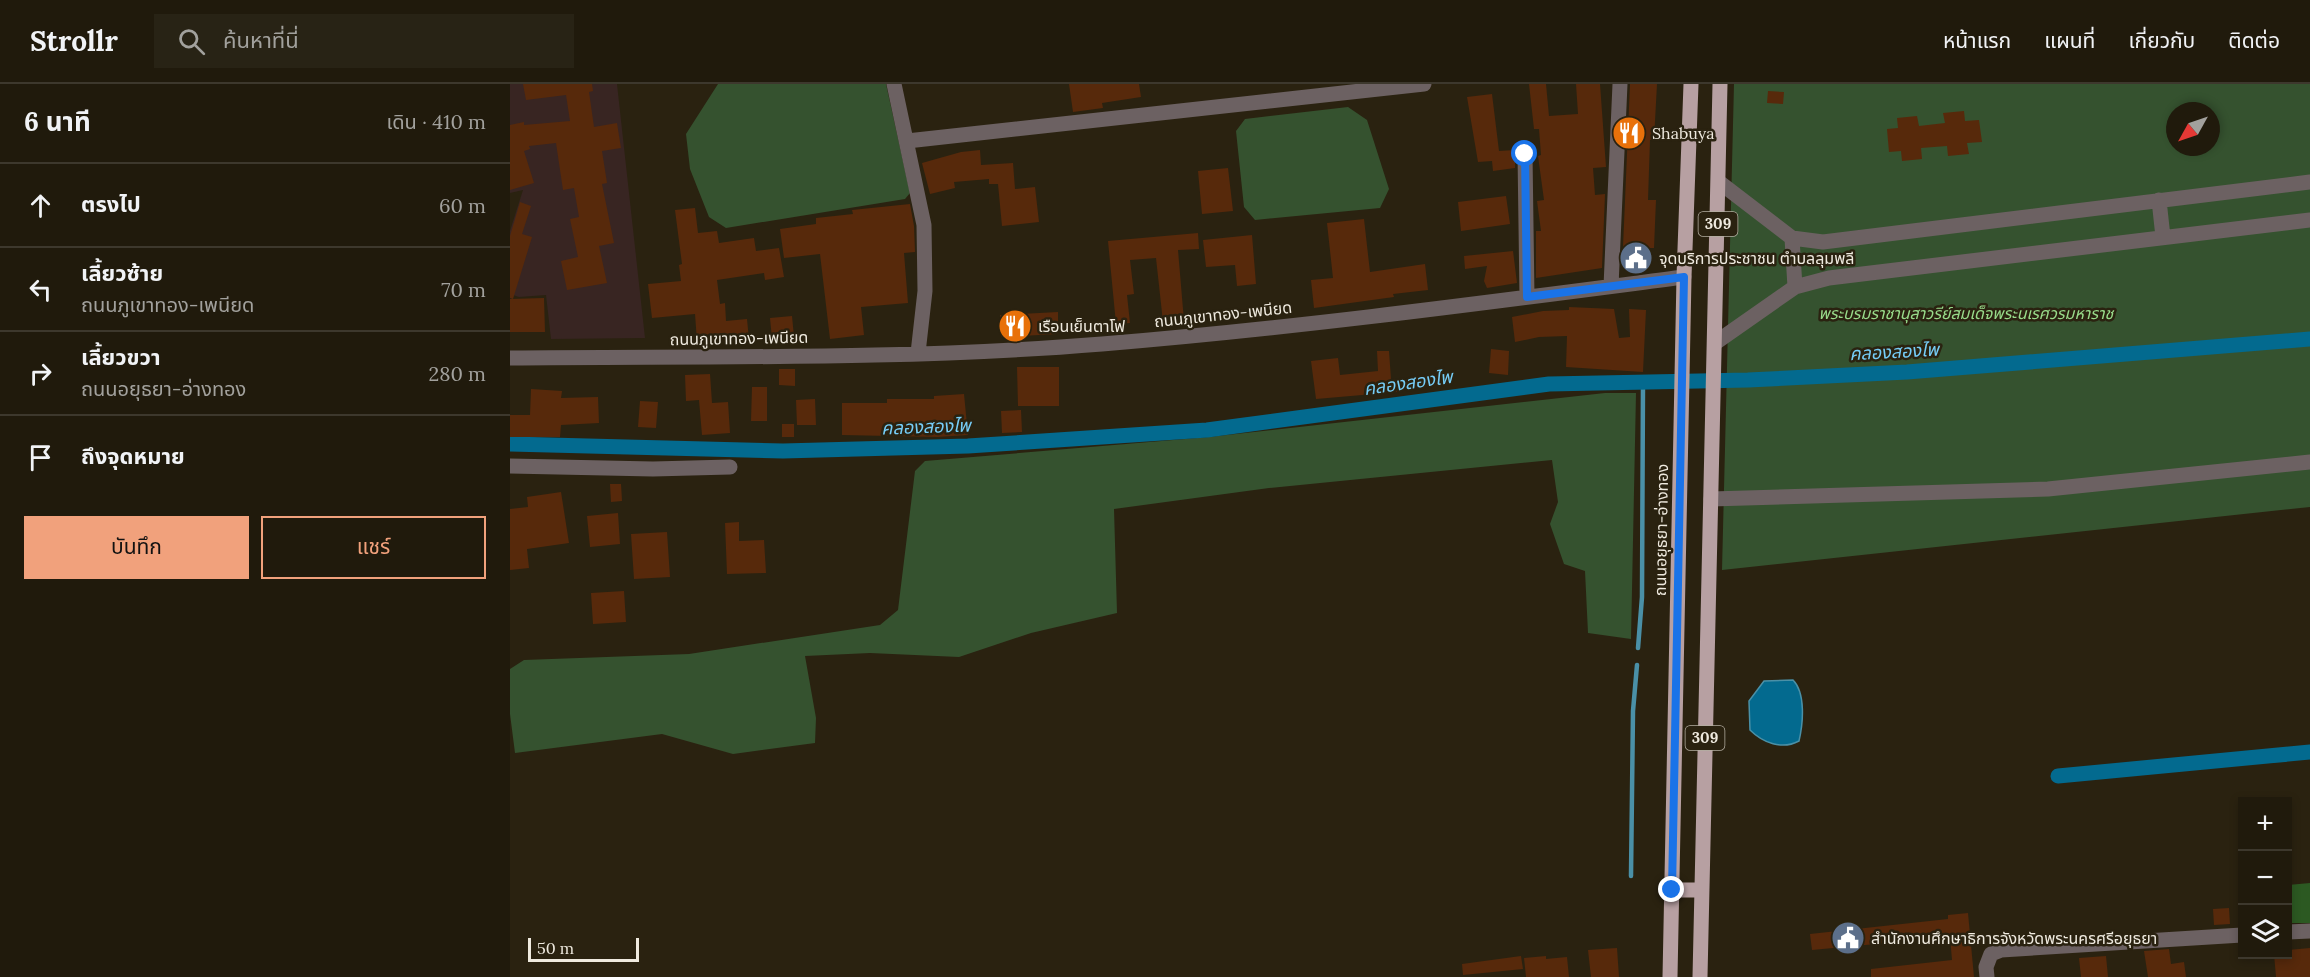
<!DOCTYPE html>
<html lang="th">
<meta charset="utf-8">
<style>
body{margin:0;font-family:Lora,"Noto Sans Thai",serif;background:#282315;color:#f1f3f6}
.controls{position:absolute;right:18px;bottom:18px;display:grid;overflow:hidden;border-radius:0px;box-shadow:0 3px 9px #0003}
.controls button{width:54px;height:54px;display:grid;place-items:center;padding:0;border:0;border-bottom:2px solid #3d382d;background:#201a0c;color:#f1f3f6;font:30px sans-serif}
.compass{position:absolute;left:1656px;top:18px;width:54px;height:54px;border-radius:50%;background:#201a0c;box-shadow:0 3px 9px #0003;rotate:230deg}
.scale{position:absolute;left:18px;bottom:15px;width:111px;box-sizing:border-box;padding-left:6px;border:3px solid #efeadf;border-top:0;font-size:16px;line-height:21px;white-space:nowrap;color:#efeadf;-webkit-text-stroke:4px #2a2210;paint-order:stroke}
.stop{position:absolute;width:18px;height:18px;margin:-14px;border:4px solid #1a73e8;border-radius:50%;background:#fff}
.stop.end{background:#1a73e8;border-color:#fff;box-shadow:0 2px 6px #0008}
.list{margin:0;padding:0;list-style:none}
h2{display:flex;justify-content:space-between;align-items:center;height:78px;margin:0;padding:0 24px;font-size:26px}
h2 small{font-size:20px;font-weight:400;color:#a2a19d}
.list li{display:grid;grid-template-columns:39px 1fr auto;gap:18px;align-items:center;box-sizing:border-box;height:84px;padding:0 24px;border-top:2px solid #3d382d}
.list b{display:block;font-size:22px;white-space:nowrap}
.list p{margin:0;font-size:20px;white-space:nowrap;color:#a2a19d}
.list em{font-size:20px;font-style:normal;color:#a2a19d}
.actions{display:flex;gap:12px;padding:18px 24px}
.actions a{flex:1;padding:14px 0;border:2px solid #f1a17c;border-radius:0px;text-align:center;font-size:21px;color:#f1a17c}
.actions .main{background:#f1a17c;color:#111}
.icon{flex:none;width:33px;height:33px;fill:none;stroke:currentColor;stroke-width:2;stroke-linecap:round;stroke-linejoin:round}
.map{position:relative;flex:none;width:1800px;height:893px;overflow:hidden}
header{display:flex;align-items:center;gap:36px;box-sizing:border-box;height:84px;padding:0 30px;background:#201a0c;border-bottom:2px solid #3d382d}
header strong{font-size:28px}
nav{display:flex;gap:33px;margin-inline-start:auto;font-size:21px}
.search{width:420px;height:54px;background:#282315;display:flex;align-items:center;gap:15px;box-sizing:border-box;padding:0 21px;border-radius:0px;color:#a2a19d;font-size:22px}
main{display:flex}
aside{flex:1;background:#201a0c}
.map>svg:first-child{display:block}
.industrial{fill:#382522}
.green{fill:#35522f;fill-rule:evenodd}
.forest{fill:#2c5922}
.water{fill:#036a8f;stroke:#4a90a7;stroke-width:1.5}
.lines{fill:none;stroke-linecap:round;stroke-linejoin:round}
.stream{stroke:#4a90a7;stroke-width:4.5}
.canal{stroke:#036a8f;stroke-width:15}
.building{fill:#57290b}
.minor{stroke:#6c6162;stroke-width:15}
.major{stroke:#b7a0a2;stroke-width:15}
.route{stroke:#1a73e8;stroke-width:8}
.labels{text-anchor:middle;stroke-width:5;stroke-linejoin:round;paint-order:stroke}
.shield{fill:#2a2210;stroke:#b4aea1;stroke-width:1.5}
.shield-label{font-size:15px;font-weight:bold;fill:#efeadf}
.poi-label{font-size:16px;fill:#efeadf;stroke:#2a2210;text-anchor:start}
.park-label{font-size:16px;font-style:italic;fill:#98db8a;stroke:#2a2210}
.street-label{font-size:16px;fill:#efeadf;stroke:#2a2210}
.water-label{font-size:18px;font-style:italic;fill:#76cdf7;stroke:#2a2210}
</style>
<header>
<strong>Strollr</strong>
<div class="search"><svg class="icon" aria-label="search" viewBox="0 0 24 24"><circle cx="10" cy="10" r="6"/><path d="M15 15l6 6"/></svg>ค้นหาที่นี่</div>
<nav><a>หน้าแรก</a><a>แผนที่</a><a>เกี่ยวกับ</a><a>ติดต่อ</a></nav>
</header>
<main>
<aside>
<h2>6 นาที<small>เดิน · 410 m</small></h2>
<ul class="list">
<li><svg class="icon" aria-label="ahead" viewBox="0 0 24 24"><path d="M12 20V5M6 11l6-6 6 6"/></svg><div><b>ตรงไป</b></div><em>60 m</em></li>
<li><svg class="icon" aria-label="left" viewBox="0 0 24 24"><path d="M17 20v-9H6M10 6l-5 5 5 5"/></svg><div><b>เลี้ยวซ้าย</b><p>ถนนภูเขาทอง-เพนียด</p></div><em>70 m</em></li>
<li><svg class="icon" aria-label="right" viewBox="0 0 24 24"><path d="M7 20v-9h11M14 6l5 5-5 5"/></svg><div><b>เลี้ยวขวา</b><p>ถนนอยุธยา-อ่างทอง</p></div><em>280 m</em></li>
<li><svg class="icon" aria-label="arrive" viewBox="0 0 24 24"><path d="M6 21V4h12l-3 4 3 4H6"/></svg><div><b>ถึงจุดหมาย</b></div></li>
</ul>
<div class="actions"><a class="main">บันทึก</a><a>แชร์</a></div>
</aside>
<div class="map">
<svg width="1800" height="893" viewBox="0 0 1800 893">
<rect width="100%" height="100%" fill="#2a2210"/>
<path class="industrial" d="M0 0H107L135 254 41 255 36 211 9 213 0 210V147L13 106 0 109Z"/>
<path class="green" d="M208 0H376L400 109 395 115 216 144 199 133 180 85 176 50Z
M1224 0H1800V423L1212 486ZM1665 27H1701V63H1665Z
M838 23 857 36 879 105 870 124 745 136 734 123 726 47 735 35Z
M1095 309H1126L1121 555 1078 549 1075 487 1054 480 1040 440 1048 418 1042 376 759 404 604 425 607 529 521 549 449 573 360 569 295 572 306 634 305 659 223 670 152 650 5 669 0 630V585L14 576 179 570 370 541 388 526 405 387 415 377 699 353Z"/>
<path class="forest" d="M1800 799V839H1778V801Z"/>
<path class="water" d="M1283 596C1296 609 1293 640 1289 657 1272 666 1253 659 1240 646L1239 617 1254 597Z"/>
<g class="lines">
<path class="stream" d="M1128 564 1132 513 1133 298
M1121 792 1123 627 1127 581"/>
<path class="canal" d="M0 360 273 367 458 362 697 346 1039 300 1238 296 1397 288 1800 255
M1548 692 1800 668"/>
</g>
<path class="building" d="M13 0H82L83 7 79 8 84 43 107 39 111 64 92 67 97 99 92 100 104 159 89 162 97 199 57 206 51 177 68 173 60 135 69 133 64 104 53 106 46 59 19 62 20 65 14 67 24 99 0 106V41L14 38V41L60 37 56 11 16 16Z
M559 0H629L631 13 592 19 593 24 563 28Z
M1019 0H1036L1039 32 1068 30 1066 0H1090L1096 83 1083 84 1085 111 1095 110 1092 184 1026 194V147H1031L1027 117 1034 116 1028 72 1031 71 1029 45H1024Z
M1120 0H1147L1144 56H1140L1138 116H1146L1144 164H1134V180H1118L1117 163H1113Z
M1258 7 1274 8 1273 20 1257 19Z
M982 10 989 67 1005 66V84L983 87 982 77 968 78 957 13Z
M1454 27 1455 37 1469 36 1472 58 1457 59 1459 70 1438 72 1437 62 1411 64 1412 75 1392 77 1391 67 1379 68 1377 45 1388 44 1387 34 1407 32 1409 42 1435 39 1433 29Z
M470 66 471 81 503 79 505 105 525 103 529 138 492 142 488 100H479V95L444 98 445 104 420 110 412 79 451 68Z
M718 84 723 127 692 130 688 87Z
M996 112 1000 140 951 147 948 118Z
M10 118 21 122 12 150 22 153 3 215 0 214V152Z
M400 120 404 142 405 168 394 169 398 219 351 223 354 251 320 255 310 170 274 174 270 145 306 140V134L343 130 342 126Z
M185 124 188 149 207 147 209 159 244 154 246 167 269 164 274 193 255 196 254 189 207 196 210 220 215 219 216 237 237 235 239 256 187 257 185 230 142 234 138 200 171 197 169 181 172 180 165 126Z
M854 135 860 188 915 180 918 206 883 210 884 213 804 224 801 196 823 194 817 139Z
M688 149 689 165 668 166 674 237 653 238 646 174 620 176 624 210 617 211 620 239 606 240 598 157Z
M742 151 746 200 727 202 725 181 696 183 693 156Z
M1003 167 1007 199 977 204 974 197 977 182 955 185 954 172Z
M34 214 35 248H0V215Z
M1059 223 1104 225 1109 254 1120 253 1119 225 1136 226 1133 288 1056 283 1057 252 1029 253 1005 258 1002 233 1033 227 1059 226Z
M548 228V250L491 253 490 231Z
M282 232 284 253 262 255 260 234Z
M981 265 999 267 998 291 979 289Z
M867 267H879L881 295H885L887 308 806 315 801 277 828 274 830 291 868 287Z
M507 283H549V322H508Z
M269 285H285V302L269 301Z
M200 290 202 319 218 318 220 349 192 351 189 316 176 317 175 291Z
M242 303H257V337H241Z
M21 305 52 307 51 314 88 313 89 339 51 341 50 353H0V331H20Z
M454 310 458 351 427 353 332 351V319H377V315H424V312Z
M305 315 306 341H287L286 316Z
M130 317 148 318 146 344 128 343Z
M511 326 512 348 492 349 491 327Z
M272 340H284V353H272Z
M100 400H111L112 417 101 418Z
M51 408 59 459 17 465 19 484 0 486V425L18 423 17 413Z
M108 429 110 460 80 463 77 432Z
M229 438V457L254 456 256 489 217 490 215 439Z
M157 448 160 493 124 495 121 450Z
M114 507 116 538 83 540 81 509Z
M1719 824 1720 840 1704 841 1703 825Z
M1458 829 1464 893H1361V885L1442 876 1440 853 1302 866 1300 850 1438 835V831Z
M1107 864 1109 893H1081L1078 866Z
M1800 864V893H1766L1764 870H1778V866Z
M1659 865 1661 880 1674 878 1676 893H1638L1634 867Z
M1011 872 1013 885 953 891 952 880Z
M1036 872V875L1057 873 1059 893H1016L1014 874Z
M1596 872 1598 893H1571L1569 874Z"/>
<g class="lines">
<path class="minor" d="M384 0 414 141 415 207 408 269
M397 57 914 0
M1015 70 1017 213
M1209 98 1282 154 1313 158 1800 98
M1649 116 1653 153
M1282 154 1285 203
M1101 202 1110 0
M1205 259 1285 203 1319 194 1800 136
M0 274C197 272 396 276 592 260 787 244 981 218 1174 193
M0 382 143 385 220 383
M1201 415 1538 405 1800 378
M1778 848 1800 847
M1477 893 1476 883 1481 870 1491 866 1732 851"/>
<path class="major" d="M1162 806H1192
M1160 893 1174 193 1181 0
M1190 893 1210 0"/>
</g>
<g class="lines">
<path class="route" d="M1015 70 1017 213 1174 193 1162 806"/>
</g>
<defs>
<symbol id="restaurant-disc" viewBox="-11 -11 22 22"><circle r="9.5" fill="#e8710a" stroke="#2a2210"/><path d="M-5-6h1v4h1v-4h1v4h1v-4h1v5L-1.5 .5V6h-2V.5L-5-1ZM5-6V6H3V1.5H1.5Q1.5-4 5-6Z" fill="#fff"/></symbol>
<symbol id="civic-disc" viewBox="-11 -11 22 22"><circle r="9.5" fill="#5c6f8a" stroke="#2a2210"/><path d="M-.6-6.5H3V-4.5H.6V-3L4-1V1h2V6H-6V1h2V-1L-.6-3ZM-1.2 2.5V6h2.4V2.5Z" fill="#fff"/></symbol>
</defs>
<g fill-rule="evenodd">
<use href="#restaurant-disc" x="1100" y="30" width="38" height="38"/>
<use href="#civic-disc" x="1107" y="155" width="38" height="38"/>
<use href="#restaurant-disc" x="486" y="223" width="38" height="38"/>
<use href="#civic-disc" x="1319" y="835" width="38" height="38"/>
</g>
<g class="labels">
<g class="shield">
<rect x="1188.5" y="128" width="39" height="24" rx="4.5"/>
<rect x="1175.5" y="642" width="39" height="24" rx="4.5"/>
</g>
<g class="shield-label">
<text x="1208" y="145">309</text>
<text x="1195" y="659">309</text>
</g>
<g class="poi-label">
<text x="1142" y="55">Shabuya</text>
<text x="1149" y="180">จุดบริการประชาชน ตำบลลุมพลี</text>
<text x="528" y="248">เรือนเย็นตาโฟ</text>
<text x="1361" y="860">สำนักงานศึกษาธิการจังหวัดพระนครศรีอยุธยา</text>
</g>
<g class="park-label">
<text x="1456" y="235">พระบรมราชานุสาวรีย์สมเด็จพระนเรศวรมหาราช</text>
</g>
<g class="street-label">
<text transform="translate(713 230) rotate(-6)" y="6">ถนนภูเขาทอง-เพนียด</text>
<text transform="translate(229 254) rotate(-1)" y="6">ถนนภูเขาทอง-เพนียด</text>
<text transform="translate(1151 446) rotate(-89)" y="6">ถนนอยุธยา-อ่างทอง</text>
</g>
<g class="water-label">
<text transform="translate(1384 268) rotate(-3)" y="6">คลองสองไพ</text>
<text transform="translate(898 299) rotate(-8)" y="6">คลองสองไพ</text>
<text transform="translate(416 343) rotate(-2)" y="6">คลองสองไพ</text>
</g>
</g>
</svg>
<div class="controls">
<button>+</button>
<button>−</button>
<button><svg class="icon" aria-label="layers" viewBox="0 0 24 24"><path d="M12 4l9 5-9 5-9-5zM3 14l9 5 9-5"/></svg></button>
</div>
<svg class="compass" viewBox="-18 -18 36 36"><path d="M0-13l5 13h-10z" fill="#e53935"/><path d="M0 13l5-13h-10z" fill="#a2a19d"/></svg>
<div class="scale">50 m</div>
<div class="stop" style="left:1015px;top:70px"></div>
<div class="stop end" style="left:1162px;top:806px"></div>
</div>
</main>
